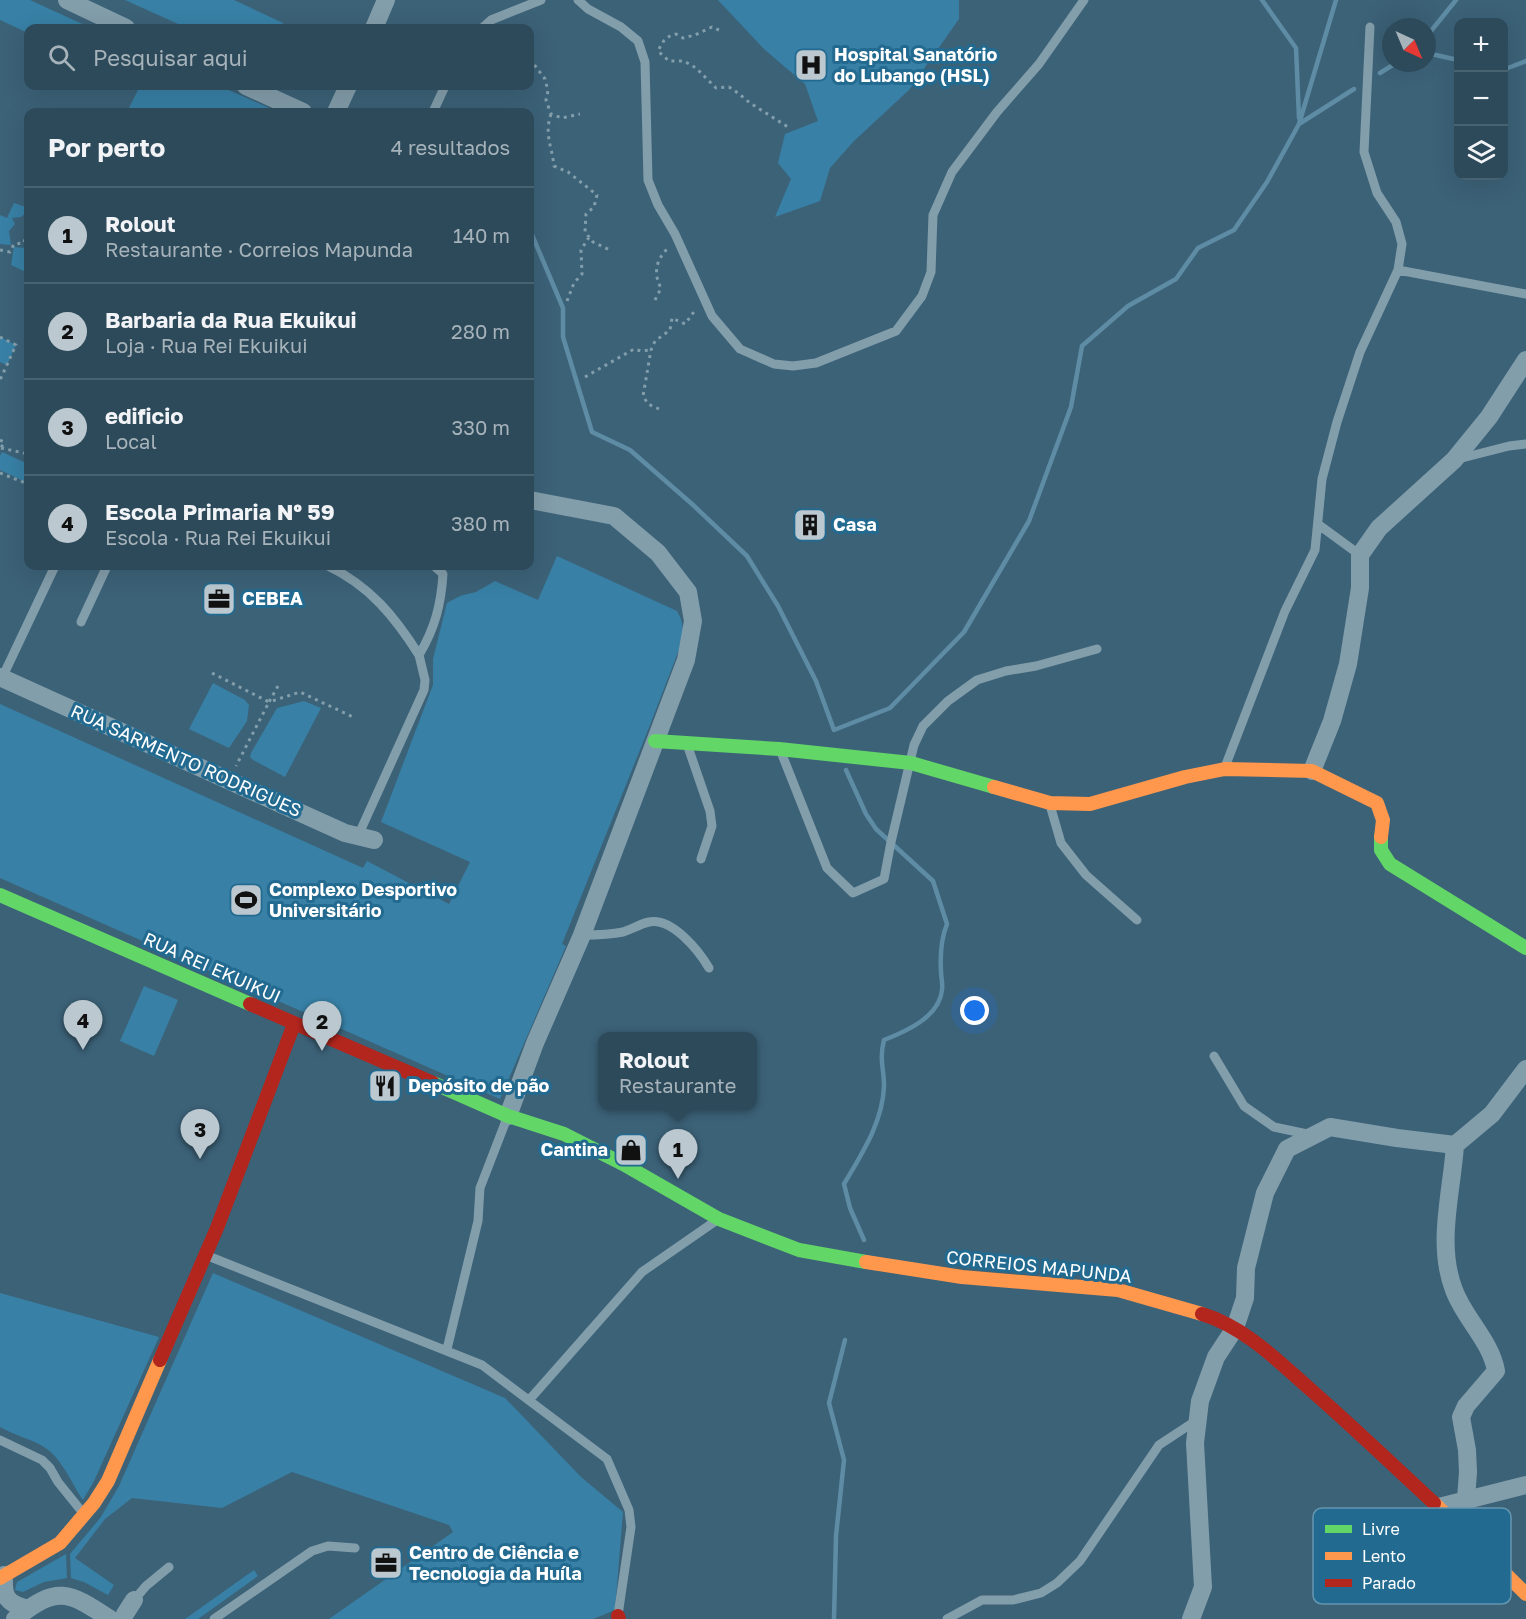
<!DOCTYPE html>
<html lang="pt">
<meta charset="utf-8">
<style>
body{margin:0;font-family:"Golos Text",sans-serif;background:#395463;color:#f1f3f6}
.controls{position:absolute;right:18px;top:18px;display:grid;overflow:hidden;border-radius:12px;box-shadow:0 6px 24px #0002}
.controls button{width:54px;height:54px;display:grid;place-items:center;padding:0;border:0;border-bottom:2px solid #486270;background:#2d4a5a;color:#f1f3f6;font:30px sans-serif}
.compass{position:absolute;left:1382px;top:18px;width:54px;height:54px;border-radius:50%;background:#2d4a5a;box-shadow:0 6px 24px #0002;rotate:136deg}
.you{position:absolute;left:975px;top:1011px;width:21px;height:21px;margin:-15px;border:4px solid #fff;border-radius:50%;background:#1a73e8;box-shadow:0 0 0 9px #1a73e833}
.badge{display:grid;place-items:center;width:39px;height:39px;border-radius:50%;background:#bbc8d0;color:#111;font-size:20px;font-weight:700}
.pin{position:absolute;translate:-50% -50px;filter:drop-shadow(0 2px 3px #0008)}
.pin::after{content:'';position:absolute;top:32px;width:21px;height:18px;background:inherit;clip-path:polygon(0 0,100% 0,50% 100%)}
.popup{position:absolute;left:598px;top:1032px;width:159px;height:78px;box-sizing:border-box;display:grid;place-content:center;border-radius:12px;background:#2d4a5a;filter:drop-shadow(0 2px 4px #0005);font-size:20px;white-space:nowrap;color:#a7b3bb}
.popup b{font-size:22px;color:#f1f3f6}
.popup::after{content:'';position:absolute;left:50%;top:100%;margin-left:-12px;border:12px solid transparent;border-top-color:#2d4a5a}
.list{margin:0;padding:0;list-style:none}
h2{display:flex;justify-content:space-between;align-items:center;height:78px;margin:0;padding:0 24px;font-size:26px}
h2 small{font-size:20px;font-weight:400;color:#a7b3bb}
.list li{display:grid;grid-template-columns:39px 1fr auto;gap:18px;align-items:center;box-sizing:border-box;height:96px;padding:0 24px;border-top:2px solid #486270}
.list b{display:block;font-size:22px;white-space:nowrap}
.list p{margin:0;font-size:20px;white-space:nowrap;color:#a7b3bb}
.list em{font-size:20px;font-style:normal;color:#a7b3bb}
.icon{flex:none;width:33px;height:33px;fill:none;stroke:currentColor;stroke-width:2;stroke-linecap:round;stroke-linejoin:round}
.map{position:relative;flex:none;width:1526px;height:1619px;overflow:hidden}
.search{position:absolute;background:#2d4a5a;box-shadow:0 6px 24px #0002;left:24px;top:24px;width:510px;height:66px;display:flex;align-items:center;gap:15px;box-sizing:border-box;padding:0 21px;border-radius:12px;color:#a7b3bb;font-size:22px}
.panel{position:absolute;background:#2d4a5a;box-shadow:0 6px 24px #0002;left:24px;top:108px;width:510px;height:462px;border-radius:12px}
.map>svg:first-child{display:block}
.green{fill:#3880a6}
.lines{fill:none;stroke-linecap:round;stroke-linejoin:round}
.stream{stroke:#5f8ca5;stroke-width:4.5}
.path{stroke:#839eab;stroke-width:3;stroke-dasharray:3 4.5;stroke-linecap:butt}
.lane{stroke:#839eab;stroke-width:9}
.street{stroke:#839eab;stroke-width:18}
.fast{stroke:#63d668;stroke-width:14}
.slow{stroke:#ff974d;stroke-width:14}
.jam{stroke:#b3261e;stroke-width:14}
.labels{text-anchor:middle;stroke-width:6;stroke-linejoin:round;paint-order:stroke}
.poi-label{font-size:18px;font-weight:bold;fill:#fff;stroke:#236a90;text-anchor:start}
.street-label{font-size:18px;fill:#fff;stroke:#236a90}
.key{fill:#236a90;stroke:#6597b1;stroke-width:1.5}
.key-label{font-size:16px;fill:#fff}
</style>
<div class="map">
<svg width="1526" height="1619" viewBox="0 0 1526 1619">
<rect width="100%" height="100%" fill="#3c6278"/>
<path class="green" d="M0 0H30L91 28H28V33L0 20Z
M125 0H234L283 23 280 28H187Z
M718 0H959V19L909 90 854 141 830 168 820 201 775 217 791 179 778 163 785 134 818 121 805 84 765 50Z
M140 86H219L279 112H127Z
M14 203 23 206 26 205 28 206V211L21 217 12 218 15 224 9 231 11 245 0 244V215L7 218Z
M28 240V273L11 265 14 247 26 248Z
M0 337 16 345 7 365 0 362Z
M2 452 28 464V483L0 470V456Z
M557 556 677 611 681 619 683 629 680 647 650 725 562 944 566 946 500 1099 0 878V704L363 868 367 861 449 904 470 862 381 822 433 685V659L447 603 460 596 476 592 495 581 538 600Z
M213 683 245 700 249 705 247 721 229 748 189 729Z
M304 701 321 708 285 777 253 760 250 757 251 753 277 708Z
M144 986 178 1000 154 1056 120 1041Z
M213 1273 505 1398 581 1477 623 1512 615 1610 593 1619H329L453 1532 449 1525 292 1472 222 1508 132 1498 105 1519 75 1558 114 1585 108 1595 84 1582 71 1578 70 1554 101 1517 119 1486Z
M0 1293 159 1337 94 1481 83 1500C72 1484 63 1461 47 1449 33 1439 15 1436 0 1427Z
M66 1554 67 1578 44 1582 23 1592 15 1590 17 1582Z
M254 1570 258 1576 198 1619H185Z"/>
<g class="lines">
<path class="stream" d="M1262 0 1296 48 1299 118
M1427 36 1456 0
M1427 53 1458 60
M1504 67 1508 68 1526 61
M1380 73 1396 63
M1299 124 1354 89
M530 230 563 308V337L592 432 630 450 692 504 747 556 778 606 816 681 834 730 890 708 964 632 1029 521 1071 407 1082 346 1128 306 1176 279 1198 248 1234 230 1267 182 1299 124 1336 0
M846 770 866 814 876 829 933 881 947 924C941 939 940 954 941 971 941 977 943 984 942 990 939 1017 907 1031 884 1040 879 1060 884 1068 884 1086 883 1122 861 1155 844 1184L850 1208 864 1240
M834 1619 836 1536 844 1460 829 1403 845 1340"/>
<path class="path" d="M719 30 712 27 695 35 683 38 676 34C665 37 663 41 658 51L669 61H684L696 68 716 88 729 87 738 93 750 103 788 127
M530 59 545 79 548 91 546 100 551 114 562 118 580 114
M551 114C544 135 552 146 554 166L568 172 597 195 594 207 586 214 585 232 593 242 610 250
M0 250 10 252 14 244 24 243 28 228
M655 300 661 288C653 273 656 260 668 248
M567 301 574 283 582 274 581 250 589 237
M0 337 16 345 0 380
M585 377 634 349 641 351 650 350
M659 409 648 404 643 396 651 350 655 341 670 330 672 318 685 324 696 309
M0 440 4 442 0 450
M1 448 28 454
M0 473 28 484
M212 673 269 702 236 766
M278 686 269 702 300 692 353 717"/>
<path class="lane" d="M578 0 588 9 621 27 638 41 645 62 648 180 658 205 675 234 712 316 740 349 774 364 793 366 816 363 896 331 922 296 931 272 933 215 952 172 997 112 1039 64 1084 0
M482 28 491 20 541 0
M433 112 445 86
M1398 270 1526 294
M1458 459 1509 446 1526 444
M1319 525 1360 555
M328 566C370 586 395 617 419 655 435 628 441 605 443 574L434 566
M81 622 107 566
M2 678 55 566
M688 747 710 811 712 826 701 859
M781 752 827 868 853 893 884 879 891 842 914 745 923 726 948 701 977 680 1006 671 1036 666 1097 649
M1225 767 1285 611 1315 550 1322 479 1337 422 1360 352 1398 270 1402 244 1396 222 1377 193 1364 152 1370 27
M1050 805 1061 843 1086 875 1137 920
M358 836 424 690 425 680 419 655
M582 935C596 935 609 935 623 932 632 929 640 924 649 922 672 917 699 951 709 968
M1214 1056 1244 1106 1274 1127 1312 1135
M208 1256 482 1365 607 1459 629 1510 631 1527 618 1615
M447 1349 478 1221 480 1188 507 1118
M530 1399 642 1272 717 1220
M0 1440 42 1460 50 1468 58 1482 83 1513
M134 1600 146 1586 169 1567
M214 1619 312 1551 328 1546 355 1548
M947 1619 982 1600H1013L1041 1593 1057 1583 1080 1561 1159 1445 1197 1420"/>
<path class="street" d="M67 0 126 28
M374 28 386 0
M246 86 303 112
M336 112 348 86
M0 677 345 833 374 840
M1312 771 1332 721 1348 664 1360 588V555L1379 528 1454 460 1489 417 1526 360
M508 1116 535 1043 582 935 686 660 693 621 688 592 658 553 614 516 530 500
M1455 1145C1452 1192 1436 1244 1454 1290 1464 1318 1491 1341 1496 1371L1466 1406 1461 1417 1467 1450 1468 1472 1466 1499
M1439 1507 1526 1485
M4 1575C3 1597 6 1603 28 1609
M125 1614 134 1600
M15 1619C57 1585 68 1591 110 1619
M1191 1619 1203 1587 1195 1443 1200 1401 1216 1357 1235 1328 1245 1298 1246 1268 1265 1193 1287 1149 1330 1127 1397 1138 1455 1145 1492 1114 1526 1069"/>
<path class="fast" d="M655 741 779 749 911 763 994 787
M1381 837V850L1390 864 1526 948
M0 895 250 1004
M433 1083 508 1116 564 1134 623 1164 719 1219 799 1250 866 1262"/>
<path class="slow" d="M994 787 1050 803 1090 804 1185 777 1225 769 1312 771 1377 803 1383 820 1381 837
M866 1262 962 1277 1118 1290 1202 1314
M1434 1503 1526 1594
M0 1578 60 1543 94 1503 108 1481 160 1360"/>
<path class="jam" d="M250 1004 433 1083
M1202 1314C1245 1327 1279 1362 1311 1390 1353 1427 1393 1465 1434 1503
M160 1360 217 1228 294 1024
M618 1616 619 1619"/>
</g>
<defs>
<symbol id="hospital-square" viewBox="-11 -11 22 22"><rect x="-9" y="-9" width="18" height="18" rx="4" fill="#bbc8d0" stroke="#236a90"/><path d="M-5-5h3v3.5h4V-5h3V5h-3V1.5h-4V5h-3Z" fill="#111"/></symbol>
<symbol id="building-square" viewBox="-11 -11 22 22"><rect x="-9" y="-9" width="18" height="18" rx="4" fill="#bbc8d0" stroke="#236a90"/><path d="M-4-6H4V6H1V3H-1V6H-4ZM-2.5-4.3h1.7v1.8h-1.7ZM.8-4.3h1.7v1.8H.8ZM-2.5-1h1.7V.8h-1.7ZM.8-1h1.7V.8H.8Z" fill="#111"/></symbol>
<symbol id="office-square" viewBox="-11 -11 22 22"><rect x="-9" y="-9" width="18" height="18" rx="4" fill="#bbc8d0" stroke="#236a90"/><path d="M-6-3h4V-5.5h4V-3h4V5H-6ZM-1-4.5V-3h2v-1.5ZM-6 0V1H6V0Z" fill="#111"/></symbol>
<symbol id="stadium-square" viewBox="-11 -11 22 22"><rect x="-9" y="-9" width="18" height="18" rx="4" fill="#bbc8d0" stroke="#236a90"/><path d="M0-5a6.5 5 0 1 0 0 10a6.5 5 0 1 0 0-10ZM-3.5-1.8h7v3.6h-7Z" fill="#111"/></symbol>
<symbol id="restaurant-square" viewBox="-11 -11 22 22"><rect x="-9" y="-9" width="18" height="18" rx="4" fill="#bbc8d0" stroke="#236a90"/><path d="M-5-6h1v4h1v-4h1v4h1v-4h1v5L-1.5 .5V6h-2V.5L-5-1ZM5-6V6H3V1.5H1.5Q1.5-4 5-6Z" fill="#111"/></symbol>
<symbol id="shop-square" viewBox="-11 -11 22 22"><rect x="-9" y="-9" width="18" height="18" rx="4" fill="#bbc8d0" stroke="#236a90"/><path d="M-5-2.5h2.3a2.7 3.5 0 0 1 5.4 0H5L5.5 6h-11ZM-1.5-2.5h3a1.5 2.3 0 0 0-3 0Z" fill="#111"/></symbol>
</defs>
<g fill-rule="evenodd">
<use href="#hospital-square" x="792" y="46" width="38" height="38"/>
<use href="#building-square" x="791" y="506" width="38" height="38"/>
<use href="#office-square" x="200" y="580" width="38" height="38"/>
<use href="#stadium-square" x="227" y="881" width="38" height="38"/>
<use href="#restaurant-square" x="366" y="1067" width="38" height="38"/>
<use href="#shop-square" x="612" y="1131" width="38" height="38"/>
<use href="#office-square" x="367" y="1544" width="38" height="38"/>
</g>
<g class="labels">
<g class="poi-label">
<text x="834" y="61">Hospital Sanatório<tspan x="834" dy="21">do Lubango (HSL)</tspan></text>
<text x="833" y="531">Casa</text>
<text x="242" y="605">CEBEA</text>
<text x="269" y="896">Complexo Desportivo<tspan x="269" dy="21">Universitário</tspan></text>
<text x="408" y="1092">Depósito de pão</text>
<text x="608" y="1156" text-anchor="end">Cantina</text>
<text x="409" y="1559">Centro de Ciência e<tspan x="409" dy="21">Tecnologia da Huíla</tspan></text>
</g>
<g class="street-label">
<text transform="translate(186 761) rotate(24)" y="6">RUA SARMENTO RODRIGUES</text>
<text transform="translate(212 968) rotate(24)" y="6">RUA REI EKUIKUI</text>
<text transform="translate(1039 1267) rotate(6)" y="6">CORREIOS MAPUNDA</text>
</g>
</g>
<rect x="1313" y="1508" width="198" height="96" rx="9" class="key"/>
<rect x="1325" y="1525" width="27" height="8" fill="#63d668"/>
<rect x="1325" y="1552" width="27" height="8" fill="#ff974d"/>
<rect x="1325" y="1579" width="27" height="8" fill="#b3261e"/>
<g class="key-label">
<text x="1362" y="1535">Livre</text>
<text x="1362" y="1562">Lento</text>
<text x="1362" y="1589">Parado</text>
</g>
</svg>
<div class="controls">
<button>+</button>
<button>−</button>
<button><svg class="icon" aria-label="layers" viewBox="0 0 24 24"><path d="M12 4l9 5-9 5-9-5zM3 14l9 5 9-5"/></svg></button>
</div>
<svg class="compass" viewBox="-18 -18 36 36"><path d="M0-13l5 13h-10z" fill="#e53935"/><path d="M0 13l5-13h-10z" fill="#a7b3bb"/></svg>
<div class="you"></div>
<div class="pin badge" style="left:678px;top:1179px">1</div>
<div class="popup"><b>Rolout</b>Restaurante</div>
<div class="pin badge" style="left:322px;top:1051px">2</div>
<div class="pin badge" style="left:200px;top:1159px">3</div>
<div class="pin badge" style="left:83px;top:1050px">4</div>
<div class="search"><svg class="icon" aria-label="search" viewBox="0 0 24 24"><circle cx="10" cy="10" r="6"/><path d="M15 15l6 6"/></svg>Pesquisar aqui</div>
<section class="panel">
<h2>Por perto<small>4 resultados</small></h2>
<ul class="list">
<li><span class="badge">1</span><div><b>Rolout</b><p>Restaurante · Correios Mapunda</p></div><em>140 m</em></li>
<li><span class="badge">2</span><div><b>Barbaria da Rua Ekuikui</b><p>Loja · Rua Rei Ekuikui</p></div><em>280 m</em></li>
<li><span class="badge">3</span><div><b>edificio</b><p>Local</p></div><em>330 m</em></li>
<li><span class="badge">4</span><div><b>Escola Primaria Nº 59</b><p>Escola · Rua Rei Ekuikui</p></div><em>380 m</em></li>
</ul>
</section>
</div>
